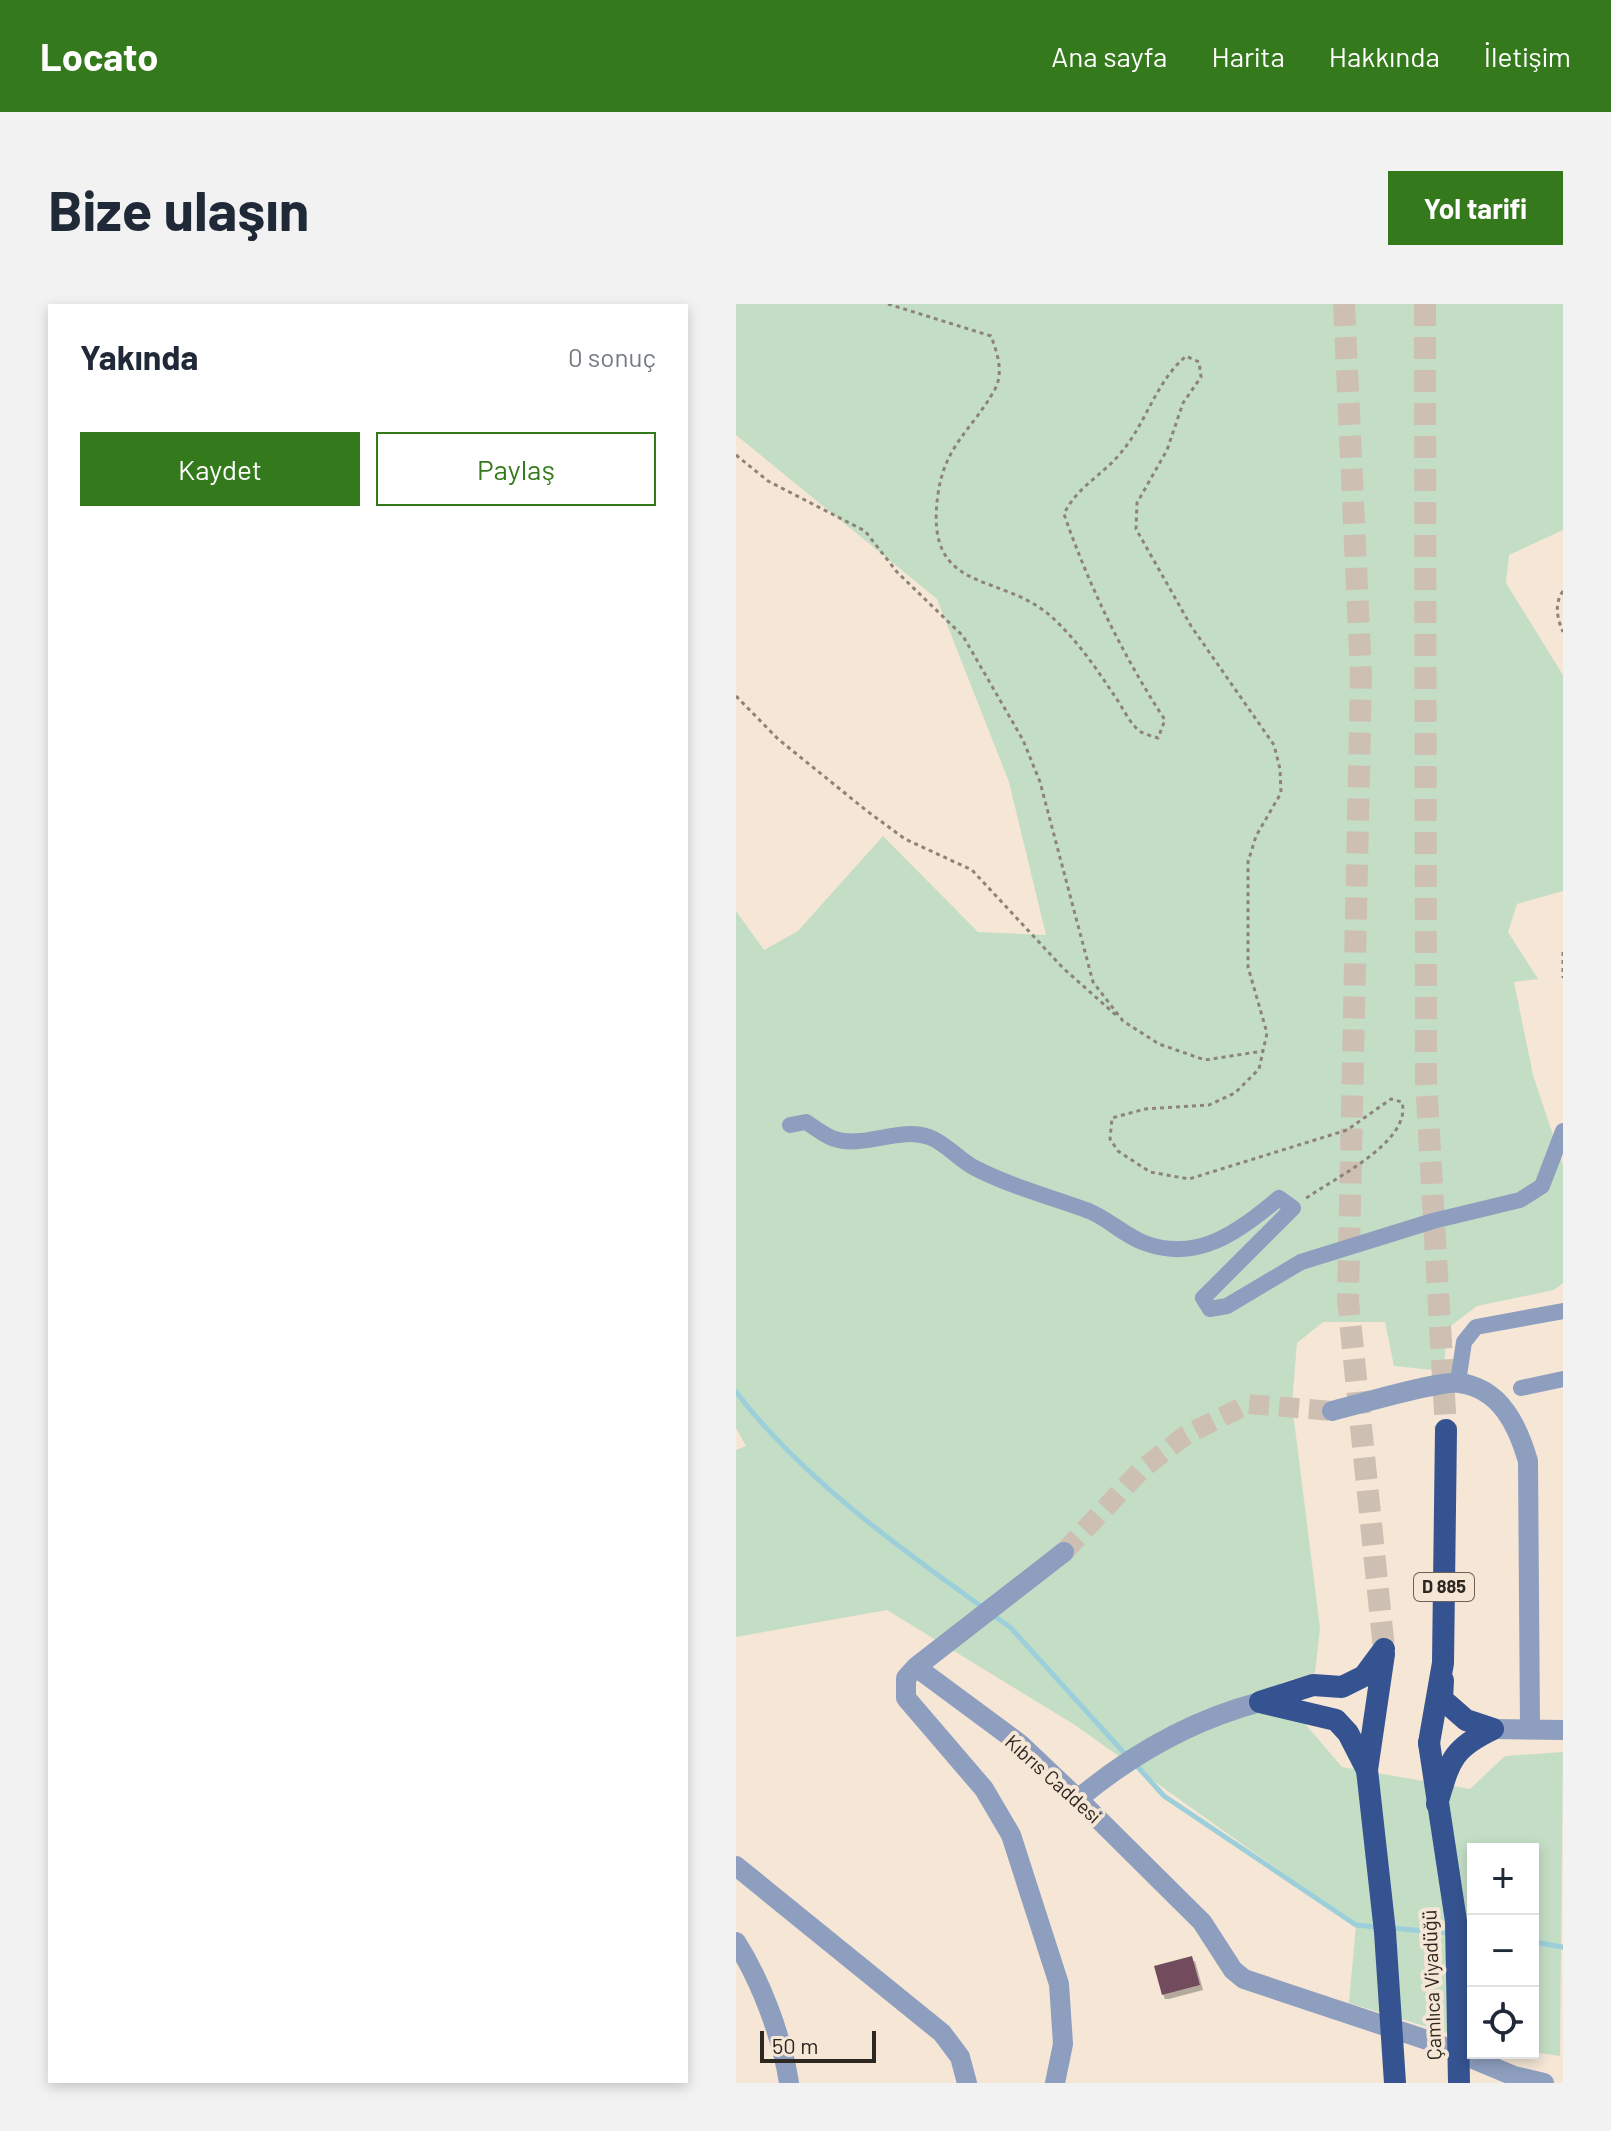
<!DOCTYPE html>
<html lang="tr">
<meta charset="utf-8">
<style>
body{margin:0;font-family:Barlow,sans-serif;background:#f2f2f3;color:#1f2937}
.controls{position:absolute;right:24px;bottom:24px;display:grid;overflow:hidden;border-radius:0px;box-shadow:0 4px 12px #0003}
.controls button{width:72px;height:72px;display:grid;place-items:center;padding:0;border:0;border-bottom:2px solid #e0e1e3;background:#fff;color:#1f2937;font:40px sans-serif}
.scale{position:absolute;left:24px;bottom:20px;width:116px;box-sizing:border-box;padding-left:8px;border:4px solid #2d2721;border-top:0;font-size:22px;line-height:28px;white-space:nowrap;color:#2d2721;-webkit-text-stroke:6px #f5e6d6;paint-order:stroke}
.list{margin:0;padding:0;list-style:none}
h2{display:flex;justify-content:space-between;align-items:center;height:104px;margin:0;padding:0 32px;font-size:34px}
h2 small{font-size:26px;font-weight:400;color:#747a83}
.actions{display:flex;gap:16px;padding:24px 32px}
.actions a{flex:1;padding:18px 0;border:2px solid #347a1d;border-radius:0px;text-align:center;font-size:28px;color:#347a1d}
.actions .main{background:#347a1d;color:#fff}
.icon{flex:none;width:44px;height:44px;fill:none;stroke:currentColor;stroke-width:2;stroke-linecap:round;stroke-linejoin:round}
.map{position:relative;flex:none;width:827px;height:1779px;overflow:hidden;border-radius:0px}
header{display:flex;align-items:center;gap:48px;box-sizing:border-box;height:112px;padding:0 40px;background:#347a1d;color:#fff}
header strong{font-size:38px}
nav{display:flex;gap:44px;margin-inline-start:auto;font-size:28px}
.intro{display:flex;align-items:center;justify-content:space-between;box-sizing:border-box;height:192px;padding:0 48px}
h1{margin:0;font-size:56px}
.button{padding:20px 36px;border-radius:0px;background:#347a1d;color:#fff;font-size:28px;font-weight:700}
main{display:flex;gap:48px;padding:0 48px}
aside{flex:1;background:#fff;border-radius:0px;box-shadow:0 4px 12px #0003}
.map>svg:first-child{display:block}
.green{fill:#c4dec6}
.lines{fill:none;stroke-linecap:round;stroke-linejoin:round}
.stream{stroke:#9ccfda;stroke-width:5}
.building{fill:#724c5b;filter:url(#shadow)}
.tertiary-tunnel{stroke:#cdc0b2;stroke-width:20;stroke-dasharray:20 10;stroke-linecap:butt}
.trunk-tunnel{stroke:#cdc0b2;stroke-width:22;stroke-dasharray:22 11;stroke-linecap:butt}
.path{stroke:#8d8378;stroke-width:3;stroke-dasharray:4 4;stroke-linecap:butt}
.minor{stroke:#8d9ebf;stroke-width:16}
.tertiary{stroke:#8d9ebf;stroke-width:20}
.trunk{stroke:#355390;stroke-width:22}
.trunk-bridge{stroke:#355390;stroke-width:22}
.labels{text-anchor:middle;stroke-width:8;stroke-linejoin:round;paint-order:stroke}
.shield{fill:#f5e6d6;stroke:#696057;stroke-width:2}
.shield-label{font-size:18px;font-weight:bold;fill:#2d2721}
.street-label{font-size:20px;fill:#2d2721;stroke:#f5e6d6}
</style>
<header>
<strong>Locato</strong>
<nav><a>Ana sayfa</a><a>Harita</a><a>Hakkında</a><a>İletişim</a></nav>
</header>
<div class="intro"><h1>Bize ulaşın</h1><a class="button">Yol tarifi</a></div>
<main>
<aside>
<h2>Yakında<small>0 sonuç</small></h2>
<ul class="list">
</ul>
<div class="actions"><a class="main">Kaydet</a><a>Paylaş</a></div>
</aside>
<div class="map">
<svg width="827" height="1779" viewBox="0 0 827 1779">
<defs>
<filter id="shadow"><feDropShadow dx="3" dy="5" stdDeviation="0" flood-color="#0004"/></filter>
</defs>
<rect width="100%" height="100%" fill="#f5e6d6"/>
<path class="green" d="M0 0H827V226L773 251 770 279 827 371V587L781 600 772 628 802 675 778 678 797 771 827 861V979L818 986 741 1002 712 1024 707 1067 658 1062 649 1018H587L561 1039 556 1100 584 1324 579 1369 544 1379 559 1408 606 1463 734 1485 769 1452 827 1448 824 1752 797 1748V1545H737V1737L613 1699 620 1621 339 1421 151 1306 0 1333V1146L10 1142 0 1124V607L28 646 62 627 147 532 242 628 310 631 273 478 201 295 0 131Z"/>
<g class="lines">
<path class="stream" d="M0 1088C65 1173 162 1243 249 1305
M257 1311 274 1323 390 1451
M400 1461 428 1492 620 1621 641 1623
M655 1624 712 1629
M797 1638 827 1643"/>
</g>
<path class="building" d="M456 1652 464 1681 426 1691 418 1662Z"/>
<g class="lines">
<path class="tertiary-tunnel" d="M328 1248 406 1165 450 1131 512 1100 596 1107"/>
<path class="trunk-tunnel" d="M608 0 625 371 612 997 648 1345
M689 0 690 777 710 1126"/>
<path class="path" d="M152 0 255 32C261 48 268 68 259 85 238 124 209 140 202 190 187 295 268 265 320 317 344 340 362 367 380 394 387 404 395 422 405 428 410 431 417 432 422 434L429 416C387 352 353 282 328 210 340 184 365 172 383 151 411 119 418 80 450 52L463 58 465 73 447 99 431 146 401 199 400 225 455 322 538 441 544 465 545 489 520 532 512 558V663L531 729 523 765 499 789 473 801 409 805 376 814 374 835 382 847 414 868 453 875 611 826 655 795 666 798C676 838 598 874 569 895
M0 151 32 177 129 227 161 268 227 332 287 436 304 478 357 678 387 717 423 740 469 756 527 747
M827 287C818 300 821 314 827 328
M0 392 42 435 131 507 169 535 236 566 327 664 381 712
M827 648V674"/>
<path class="minor" d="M54 821 70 818C78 823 87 830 96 834 127 846 162 822 193 833 210 839 223 856 239 864 276 883 315 893 353 907 372 915 387 930 406 938 461 960 502 928 543 894L557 904 467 994 474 1005 491 1002 565 958 697 917 784 896 806 882 827 827
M722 1078 728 1038 740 1023 827 1007
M785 1084 827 1075"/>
<path class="tertiary" d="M596 1107C620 1101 705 1076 723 1079 765 1084 782 1123 792 1157L794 1425
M180 1363 328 1248
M757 1425 827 1426
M342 1495C396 1450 456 1416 524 1398
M0 1562 206 1729 224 1753 231 1779
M0 1638C25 1677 46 1733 53 1779
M319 1779 327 1740 323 1680 275 1531 248 1485 170 1394V1374L180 1363 284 1440 342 1495 466 1618 497 1666 508 1675 694 1737 778 1772 808 1779"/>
<path class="trunk" d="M693 1439 707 1359 710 1126
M631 1466 612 1429 600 1416 524 1398 577 1381 606 1383 628 1372 648 1345
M631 1466 648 1350
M701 1500C714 1457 715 1445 757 1425L730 1416 706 1395 707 1376"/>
<path class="trunk-bridge" d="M693 1439 720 1617 723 1779
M631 1466 649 1628 659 1779"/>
</g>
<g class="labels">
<rect class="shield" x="678" y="1269" width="60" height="28" rx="6"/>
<g class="shield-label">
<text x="708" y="1289">D 885</text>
</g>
<g class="street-label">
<text transform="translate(317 1475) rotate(42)" y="7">Kıbrıs Caddesi</text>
<text transform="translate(696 1681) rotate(-92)" y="7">Çamlıca Viyadüğü</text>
</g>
</g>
</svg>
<div class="controls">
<button>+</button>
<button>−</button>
<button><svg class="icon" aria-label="locate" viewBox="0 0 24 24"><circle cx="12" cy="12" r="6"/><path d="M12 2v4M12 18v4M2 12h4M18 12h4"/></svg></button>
</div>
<div class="scale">50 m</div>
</div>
</main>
